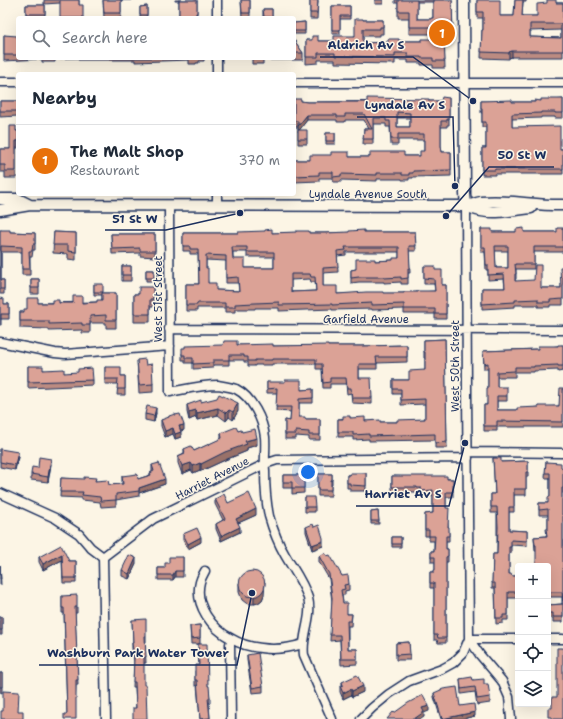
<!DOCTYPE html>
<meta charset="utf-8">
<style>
body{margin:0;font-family:"Shantell Sans",sans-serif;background:#f6f6f7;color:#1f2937}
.controls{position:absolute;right:12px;bottom:12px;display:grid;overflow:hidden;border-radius:4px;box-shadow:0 4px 16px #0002}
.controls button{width:36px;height:36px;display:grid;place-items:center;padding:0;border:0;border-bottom:1px solid #e0e1e3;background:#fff;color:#1f2937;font:20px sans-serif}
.you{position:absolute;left:308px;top:472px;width:14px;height:14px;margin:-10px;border:3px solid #fff;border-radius:50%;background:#1a73e8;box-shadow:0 0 0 6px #1a73e833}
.badge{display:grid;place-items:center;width:26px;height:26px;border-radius:50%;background:#1a73e8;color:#fff;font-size:13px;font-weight:700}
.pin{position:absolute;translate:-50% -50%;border:2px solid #fff;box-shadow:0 1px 4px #0006}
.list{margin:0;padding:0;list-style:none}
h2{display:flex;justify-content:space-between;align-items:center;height:52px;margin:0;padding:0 16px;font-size:17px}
h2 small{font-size:13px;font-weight:400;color:#747a83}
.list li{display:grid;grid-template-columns:26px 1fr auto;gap:12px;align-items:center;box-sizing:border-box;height:72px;padding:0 16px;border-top:1px solid #e0e1e3}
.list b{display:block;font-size:15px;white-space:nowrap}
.list p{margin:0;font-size:13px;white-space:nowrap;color:#747a83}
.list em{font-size:13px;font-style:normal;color:#747a83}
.icon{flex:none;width:22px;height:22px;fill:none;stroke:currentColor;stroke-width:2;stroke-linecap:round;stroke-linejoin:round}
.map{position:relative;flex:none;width:563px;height:719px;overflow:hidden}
.search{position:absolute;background:#fff;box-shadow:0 4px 16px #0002;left:16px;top:16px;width:280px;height:44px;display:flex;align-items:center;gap:10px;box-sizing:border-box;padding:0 14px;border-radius:4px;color:#747a83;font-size:15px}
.panel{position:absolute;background:#fff;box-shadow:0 4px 16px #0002;left:16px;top:72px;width:280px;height:124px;border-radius:4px}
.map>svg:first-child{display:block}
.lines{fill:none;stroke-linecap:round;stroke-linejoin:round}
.minor-casing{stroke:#1b2f5e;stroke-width:11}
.major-casing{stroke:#1b2f5e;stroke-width:13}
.minor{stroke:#fcf5e5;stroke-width:8}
.major{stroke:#fcf5e5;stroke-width:10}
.wall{fill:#bc8b81;stroke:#1b2f5e;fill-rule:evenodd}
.shaded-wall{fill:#997169;stroke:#1b2f5e}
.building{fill:#dba296;stroke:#1b2f5e;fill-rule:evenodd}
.labels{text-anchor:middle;stroke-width:3;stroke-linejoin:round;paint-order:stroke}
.street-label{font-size:11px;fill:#1b2f5e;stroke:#fcf5e5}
.leader{fill:none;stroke:#1b2f5e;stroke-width:1.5}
.callout-dot{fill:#1b2f5e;stroke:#fcf5e5;stroke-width:1.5}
.callout-label{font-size:12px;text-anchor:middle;font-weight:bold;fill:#1b2f5e;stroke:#fcf5e5;stroke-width:3;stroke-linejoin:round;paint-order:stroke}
</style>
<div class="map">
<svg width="563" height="719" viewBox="0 0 563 719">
<rect width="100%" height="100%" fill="#fcf5e5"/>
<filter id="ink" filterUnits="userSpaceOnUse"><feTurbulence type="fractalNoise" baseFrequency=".025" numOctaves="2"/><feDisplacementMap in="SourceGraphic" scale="8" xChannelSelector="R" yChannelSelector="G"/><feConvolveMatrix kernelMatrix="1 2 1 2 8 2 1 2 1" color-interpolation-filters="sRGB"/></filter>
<g filter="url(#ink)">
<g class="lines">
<defs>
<path id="minor" d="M217 18V0
M217 58V74
M0 82H18
M294 83H563
M169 206 170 392C186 389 202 385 218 385 224 386 231 387 236 389 252 397 263 420 265 437 266 448 264 460 265 471 265 486 266 501 269 516 273 530 278 543 285 555 293 569 303 582 308 598 313 618 301 636 304 655L332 719
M217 206V194
M466 206 467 391 469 639 480 655 502 681 509 697 511 719
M169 329 563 330
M0 342 55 353 65 354 170 346
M468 452 563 453
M0 493 55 518 79 534 91 548 103 557
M103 557 153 519 265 464 277 460 468 458
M103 557 106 719
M205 571C203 575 201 578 200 582 194 605 212 629 232 639 240 644 252 647 261 648 274 650 290 648 303 644
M469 639H518
M548 639H563
M231 719 230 644 232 639
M361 719 372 708 389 694 409 681 442 669 453 663 463 653 469 639"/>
<path id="major" d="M464 0 465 194 466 206
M0 199H18L30 205
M466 206C471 208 476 210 481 211 497 214 515 210 531 208
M0 210 30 205 466 206C471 205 476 203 481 202 508 199 536 206 563 205"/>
</defs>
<use href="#minor" class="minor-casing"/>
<use href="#major" class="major-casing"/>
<use href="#minor" class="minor"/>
<use href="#major" class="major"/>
</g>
<path class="wall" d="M44 0H79V5L83 18 60 3 44 4Z
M103 0H131H121V18H104Z
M175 0H197V18H179V1H175Z
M241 0H250V18H242Z
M310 0H318L317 19H310Z
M375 0H383V4H375Z
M395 0H452L453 41H444L445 68H433V65H421V63H408V60H395V64L335 63V60H318V63L306 64V40L318 41H334L355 36 363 20H383V34H380V36H363V43L388 42 399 41H422L435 39V34H409V18H398V3H395ZM417 2H433V18L431 19H417Z
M477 0 500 16H514L515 0H526V2H523L522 16H537L556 3H563V57H512L509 58V59L481 58 482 30H483V18H477ZM561 30V38L530 37V31Z
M26 5H45V18H26Z
M147 6V17L140 18V7Z
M332 6H350V19H340V34H332Z
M263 9H272V18H263Z
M305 22V34H294V23Z
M4 35 18 38V58H204V61H199V63H196V64H189V60L135 62V60H78V58L55 59V62H42V59L4 61Z
M294 40 303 53V60H263V64H252V58H294Z
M449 98V125H447V127H441V146L442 152H451V176L413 177V178H409V180H402V179H377V181L341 180V182H333V178H319V181L294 182V160H310L349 157H370L404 156H420L424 151V140H398V145H391L390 127H386V124H373V144H363L364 129H369L364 120H345V122H337V120H307L299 130 307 139V144H298V127H294V99L301 101 307 102 441 101ZM397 118H410V127H397Z
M563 99V118H555V117H541V118L512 119V127L560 149H563V174H495V175H482V148H486V127H482V113H481V101L512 102H535L541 101Z
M0 101H18V116L0 117Z
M16 131H18V148H16V178H5V172H0V149H10Z
M326 133H335V144H326Z
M563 228V252H534V269H516V279H515V281L541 288H561L563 267V305H550V307H538V305H515V307L482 309V288H505L504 279 488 280V270H486L485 252H481V229L492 232H557ZM495 251H508V268H496Z
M0 230 10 232 35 233V250H33L32 257H30V275H22V252H1V280H4V294H0Z
M54 232 76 233V260L68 259V254L53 253Z
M364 232H415L416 251H409L410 273H408V284H401V282L384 283V282H359L351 283V270L356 269 375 261 393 260 399 258V252H346V255L337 256 338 272 323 273V286L337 294 404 293 435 291 434 284H424V266L435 270 442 285H446V319H435V314H404V309L372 310V309L332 310V309L279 311V308H255V309H235V312H225V308H197V311H186V284H199L198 254H190V251H183V233H325ZM233 252H247V257H274V268H245L233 259ZM206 260 226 261V283H238L239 291 216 290 208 283 206 268ZM310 279 311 282H315L316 291 291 292V280Z
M111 234H155V257L140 256V253L112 254Z
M122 266H131V281H122Z
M146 270H154V281H146Z
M31 279H39V294H31Z
M94 284 103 293H116V328H106V323H90V333H82V330L49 331V329L20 328V312H24L27 309 38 303 97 302 102 300V295H94Z
M153 287V307H150V322H134V294H139Z
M0 298 4 304H9V319H1V325H0Z
M445 339 447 448H435V440L369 441V439L353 440V437H338V419L350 418 365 421 380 422H397L425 419V404L401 405V394H393V380H409L425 370V358H424V340Z
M237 345 273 346H361L407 345V362L377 363V369H359V378L372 398V404L352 403 351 393 347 394 346 384H330V388H323L322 369H316V364H272V365H255V366H248V362H244V360H229V365H213V368L193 369V363H185V360H182V353Z
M563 345V371L558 372V370L534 371V372H515V377H497V387L507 396V401H497V410H517L539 407 559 406 563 388V427H497V431H484V405H487L488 388V369H484L483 351 538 349Z
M137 360 146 365 153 384V392L139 393Z
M28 366 43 370 64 373 93 380V385L28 388Z
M105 367 121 376H125V395H117L118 384H105Z
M267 382 301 390 313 389V403H299V417L305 419H320V440H309V437L296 436V439H285V420L290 421 291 412 276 411 277 393H267Z
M201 402 238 411 233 420 229 417 226 421 218 415 197 420 196 417 189 420 187 412V405Z
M156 413 154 422 145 420V414Z
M169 416 184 430 180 431 181 437 175 439 173 434 165 437 161 426V420L169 418Z
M238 431 242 432 257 445 247 448V451L225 460 201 471 200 470 193 473 191 470 182 474 178 463V456L184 453V449L194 451 221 439V433Z
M0 449 18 457 15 470 0 467Z
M493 458 501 462 528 461V477H526V495H514V512H509V530L527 531V546L511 545V553H509V574L512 576H518V598H508V620H503V623L496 624 495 588H492L493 554H497V513H491V494H495Z
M546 462 563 468V493H562V515H563V622H553V618H548V605L562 604V597H548V566L536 551H535L534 537 546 536 548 529V515H539V503H548L550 497V478H545Z
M51 464 48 482 31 480V474L38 468Z
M152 465 165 484 139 493V496L116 500V506L101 507 100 502 82 500V498L60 497 61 478 96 481 109 485 122 484V476L138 479 150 475V473L152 472Z
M366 473V491H350V488H347V475Z
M318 474H332V485H331V496H318Z
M283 475H304V493L292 494V488H283Z
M392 476 453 479V497H446V508L449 533V541H446V549H448V562H446V643H438L437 640H434V588H430V572H434L435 570V562H431V551H434V541H429V536H425V514L433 513V496H421V493H417V492H392Z
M305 497 315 507V512H305Z
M215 499 228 503 256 515 238 523 240 532 221 541 216 529V524L223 520 215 504Z
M378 511 379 524H371V512Z
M306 527 323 546 312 550 306 532Z
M183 534 201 542 188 549 183 539Z
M392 537H401V547H392Z
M319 556H327L342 576 349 584V590L345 591V595H342L343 603 347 614H352L351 626H348V649H357V664L341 665 340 640 330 641 332 601 329 579 319 562Z
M39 557 69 561H76V583H63L62 560 43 570 39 562Z
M183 557V577H175L173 580H158V568H165L169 563Z
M136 564 129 579 122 576V570Z
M0 565 1 585H0Z
M239 583 264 595 262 600 258 603 254 604H250L246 603 242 600 239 592Z
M62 596 77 607V613H75L78 685H76L75 706 67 714 64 613H62Z
M0 617H2V635H0Z
M132 620 146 636V642H145L146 663H144L136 708 135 687H133L134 662 132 648V643H133Z
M200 625V644H191L190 626Z
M409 642 410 660H396V643Z
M198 644 208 686 210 698V703H209L210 719H200L197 685 195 686V671L199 665Z
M247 655 263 686V692L252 693 247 660Z
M0 673H2V693L0 692Z
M460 679 473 680 484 684 490 697V703L477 705 475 692 461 694Z
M342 682 363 692 352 697 351 695 343 699 340 692V686H342Z
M434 693 460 706 475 716 462 719H441L434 697Z"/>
<path class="shaded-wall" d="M512 51V57L509 58V52Z
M307 115V120L298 132V126Z
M238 403V411L233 420V412Z
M156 408V413L154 422V416Z
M218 408V415L197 420V413Z
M196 410V417L189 420V412Z
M229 410V417L226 421V413Z
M184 425V430L179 432V426Z
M173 428V434L165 437V431Z
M181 432V437L175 439V434Z
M257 438V445L247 448V451L225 460 201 471V464L245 441Z
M18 452V457L15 470V465Z
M51 459V464L48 482V477Z
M191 463V470L182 474V466Z
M200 463V470L193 473V466Z
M165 479V484L139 493V488Z
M256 509V515L236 524V519Z
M240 527V532L221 541V536Z
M201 537V542L188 549V544Z
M323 541V546L312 550V545Z
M62 554V560L43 570V564Z
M136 558V564L129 579V574Z
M175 571V577L173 580V575Z
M265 582 264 595 262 600 258 603 254 604V596Z
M363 686V692L352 697V691Z
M351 689V695L343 699V693Z
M429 706V711L424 713V717L421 719H414L422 708Z
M475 712V716L462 719H442Z"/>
<path class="building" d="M60 0H79V5H83V18H60Z
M103 0H121V13H104Z
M179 0H197V13H196V18H179Z
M241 0H250V13H242Z
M310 0H318L317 13H310Z
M398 0H417V19H431V18H433V0H452L453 34H444L445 61H433V58H421V57H408V53H395V57L335 56V53H318V57H306V40H312V36H318V41H334V36H355V19H363V20H383V27H380V29H363V43L388 42V39H399V41H422V39H435V27H409V11H398Z
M477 0H500V16H514L515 0H523L522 16H537V4L547 3V0H556V3H563V51H512L509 52V53L481 52 482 30H483V12H477ZM530 24H561V38L530 37Z
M26 5H45V14H26Z
M147 6V15H140V7Z
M332 6H350V16H340V30H332Z
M263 9H272V17H264Z
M305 22V31H294V23Z
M4 35 17 36V38H18V55H4Z
M294 40 303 53H294Z
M442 97 449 98V119H447V121H441V146L442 152H451V170L413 171V173H409V175H402V173H377V175L341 174V176L333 177V172H319V175L294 176V160H310V155H331V152H349V157H370V152H404V156H420V151H424V134H398V139H391L390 121H386V118H373V139H363L364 129H372L364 114H345V117H337V115H307L298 126V121H294V99H301V101L307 102H367V98L429 99V101H441ZM397 112 410 113V127H397Z
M541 99H563V113H555V112H541V113L512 114V127L560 126V149H563V169H495V170H482V148H486V122H482V108H481V101L512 100V102H535V100L541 101Z
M0 101H18V111H0Z
M10 126H16V131H18V141H16V171H5V165H0V149H10Z
M298 130H307V139H298Z
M326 133H335V141H326Z
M524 228V232H557V228H563V247H534V264H515L516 274H515V281L534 280 535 265H541V288H561L560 267H563V299L550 300V302H538V299L515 300V302L482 304V288H505L504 274 488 275V265H486L485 247H481V229H492V232H516V229ZM495 246H508V268H496Z
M272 229V233L296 232V231H309V233H325L349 232V231L364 230V232H415L416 246H409L410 268H408V278L401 279V277L384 278V277H359L351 278V270L356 269V259H375V261L393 260V258H399V247H345L346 250 337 251 338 267 323 268V286H337V294L366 292H383V293H404V292H417V291H435L434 279 424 278V266H435V270H442V285H446V314H435V309H404V304L372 305V303L332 305V304L279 305V302L255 303 235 304V307H225V303H197V305H186V284H199L198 249H190V246H183V233H238V232L265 231V230ZM232 247H247V252H274V268H245V259H233ZM206 255 226 256V278L238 277 239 291 216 290V283H208V268H206ZM291 274H310L311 277H315L316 291 291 292Z
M0 230H10V232L35 233V244H33L32 251H29L30 269H22V247L1 246V280H4V289H0Z
M54 232 76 233V252L68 251V245H53Z
M111 234H155V251H140V248L112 249Z
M122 266H131V275H122Z
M146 270H154V278H146Z
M31 279H39V288H31Z
M94 284H103V292H94Z
M139 287H153V299H150V314H134V294H139Z
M102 293H116V320H106V315L90 316V325H82V323L49 324V321H20V312H24V309H27V298H38V303H52V300H59V303H73V296H82V303L97 302V300H102Z
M0 298 4 299V304H9V314H1V319H0Z
M445 339 447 442 435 443V434L369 436V434L353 435V432H338V419H343V416H350V418L365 417V421L380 420V422H397V420L425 419V399L401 400V389H393V380H409V371L425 370V352H424V340Z
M224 341H237V345L273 344V346L328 345V346H361L407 345V357H376L377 364H359V378H371L372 398H352L351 388H347L346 378H330V382L323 383 322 364H316V359H272V360H255V361H248V357H244V355H229V360H213V363L193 364V358H185V355H182V348H185V346L223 345Z
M558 345H563V366H558V365L534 366V367H515V371L497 372V387H507V396H497V410H517V408L539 407V406H559L560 388H563V422L497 421V426H484V405H487V388H488V363L484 364 483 351 538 349V346H558Z
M145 359 146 365 152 364 153 384 139 385 137 360Z
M28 366H43V370L64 369V373L78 372V369L92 368 93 380 28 382Z
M105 367H121V376H125V389H117L118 379H105Z
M285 380H301V390L313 389V398L299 399V417H305V419H320V435H309V432L296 431V434H285V420L290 421 291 407H276L277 388 267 389V382H285Z
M219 394 238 403 233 412 229 410 226 413 218 408 197 413 196 410 189 412 187 405 201 400V402L217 398Z
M147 406 156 408 154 416 145 414Z
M175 414V415L180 414 184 425 179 426 181 432 175 434 173 428 165 431 161 420 169 417V416Z
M236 427 238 431 241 430 242 432 255 429 257 438 245 441 247 444 225 452 201 464 200 463 193 466 191 463 182 466 178 456 185 453 184 449 191 446 194 451 222 438 221 433Z
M0 449 18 452 15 465 0 462Z
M39 457 51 459 48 477 31 474 32 467 38 468Z
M493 458H501V462L528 461V472H526V489H514V507H509V530L527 531V541L511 540V547H509V574H511L512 576H518V592H508V615H503V618H496L495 583H492L493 554H497L498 527 497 507H491V494H495Z
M546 462 561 463V467L563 468V488H562V515H563V601L562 592H548V566H536V545H535L534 537 547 536 546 529H548V509L539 510V503H548V497H550V473H545Z
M159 463 165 479 139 488V491L116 494V500L101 501 100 497 82 495 83 492H60L61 478 84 479V477L96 478 95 481 108 480 109 485 123 484 122 476 137 474 138 479 151 475 150 473 154 471 152 465Z
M350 473H366V486L350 485V483H347V475H350Z
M318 474H332V480H331V490H318Z
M283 475H304V488H292V482H283Z
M392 476H447V479H453V492H446V508H449L448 527H449V536H446V549H448V556L446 557V638H438L437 635H434V583H430V572H434V570H435V557H431V551H434L435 536H429V530H425V514L433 513V490L421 491V488H417V487H392Z
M249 493 256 509 236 519 240 527 221 536 216 524 225 519 215 499 224 494 228 503Z
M305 497H314L315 507H305Z
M378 511 379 521H371V512Z
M313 524 314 527 319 525 323 538V541L312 545 306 527Z
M197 528 201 537 188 544 183 534Z
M392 537H401V544H392Z
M61 545 69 561H76V578H63L62 554 43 564 39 557Z
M325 553 327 556 330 555 342 576 348 575 349 584 344 585 345 589 341 590 343 603H347V614H352L351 621H347L348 649H357V659H341L340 635H330L332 598 329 574 319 556Z
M129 555 136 558 129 574 122 570Z
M169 557H183V571H175L173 575H158V568H165V563H169Z
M0 565 1 579H0Z
M239 584a13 13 0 1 1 26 0a13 13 0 1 1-26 0Z
M77 595V607H75L78 680H76V719H64V714H67L64 608H62V596Z
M563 604V617H553V613H548V605Z
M0 617H2V630H0Z
M146 619V636H145L146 657H144V685H146L147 719H133V708H136L135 682H133L134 658 132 643H133L132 620Z
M200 625V638L191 639 190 626Z
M409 642 410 654 396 655V643Z
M198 644H207L208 686H209L210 698H208L210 718 200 719 197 680H195V665H199Z
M557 648H563V719H552V717H548V708H552V697H557Z
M258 653 263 686 252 688 247 655Z
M0 673H2V687H0Z
M357 675 363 686 352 691 351 689 343 693 340 686 343 685 342 682Z
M472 677 473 680 484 679V684H488L490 697 477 699 475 687 461 689 460 679Z
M457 687 460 706 474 704 475 712 442 719 434 693 443 689Z
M3 691 19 692 18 711H23V719H1V711H3Z
M423 695 429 706 422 708 424 712 414 719H387L393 712 394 713 408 703Z"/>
</g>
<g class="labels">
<g class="street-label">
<text x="368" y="198">Lyndale Avenue South</text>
<text transform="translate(158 299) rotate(-90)" y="4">West 51st Street</text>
<text x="366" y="323">Garfield Avenue</text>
<text transform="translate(455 366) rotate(-90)" y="4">West 50th Street</text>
<text transform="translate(212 478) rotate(-27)" y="4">Harriet Avenue</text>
</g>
</g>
<path class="leader" d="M473 101L413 57H320M455 186L453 117H357M446 216L489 167H554M240 213L166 230H105M465 443L449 506H356M252 593L237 665H39"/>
<g class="callout-dot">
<circle cx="473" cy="101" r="4"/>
<circle cx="455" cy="186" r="4"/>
<circle cx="446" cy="216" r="4"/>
<circle cx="240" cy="213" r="4"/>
<circle cx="465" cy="443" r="4"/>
<circle cx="252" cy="593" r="4"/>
</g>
<g class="callout-label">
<text x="366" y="49">Aldrich Av S</text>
<text x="405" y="109">Lyndale Av S</text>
<text x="522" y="159">50 St W</text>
<text x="135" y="223">51 St W</text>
<text x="403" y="498">Harriet Av S</text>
<text x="138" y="657">Washburn Park Water Tower</text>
</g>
</svg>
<div class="controls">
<button>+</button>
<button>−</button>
<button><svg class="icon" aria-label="locate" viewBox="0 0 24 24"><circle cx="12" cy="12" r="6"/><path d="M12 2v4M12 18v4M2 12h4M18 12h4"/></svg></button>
<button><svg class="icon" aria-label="layers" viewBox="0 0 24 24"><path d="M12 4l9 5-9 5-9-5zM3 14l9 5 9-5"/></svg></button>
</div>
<div class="you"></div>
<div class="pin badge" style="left:442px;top:33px;background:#e8710a">1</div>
<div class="search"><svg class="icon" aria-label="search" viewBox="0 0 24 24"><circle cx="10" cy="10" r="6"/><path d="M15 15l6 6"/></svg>Search here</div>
<section class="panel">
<h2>Nearby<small></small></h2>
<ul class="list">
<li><span class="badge" style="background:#e8710a">1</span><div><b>The Malt Shop</b><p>Restaurant</p></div><em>370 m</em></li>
</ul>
</section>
</div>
